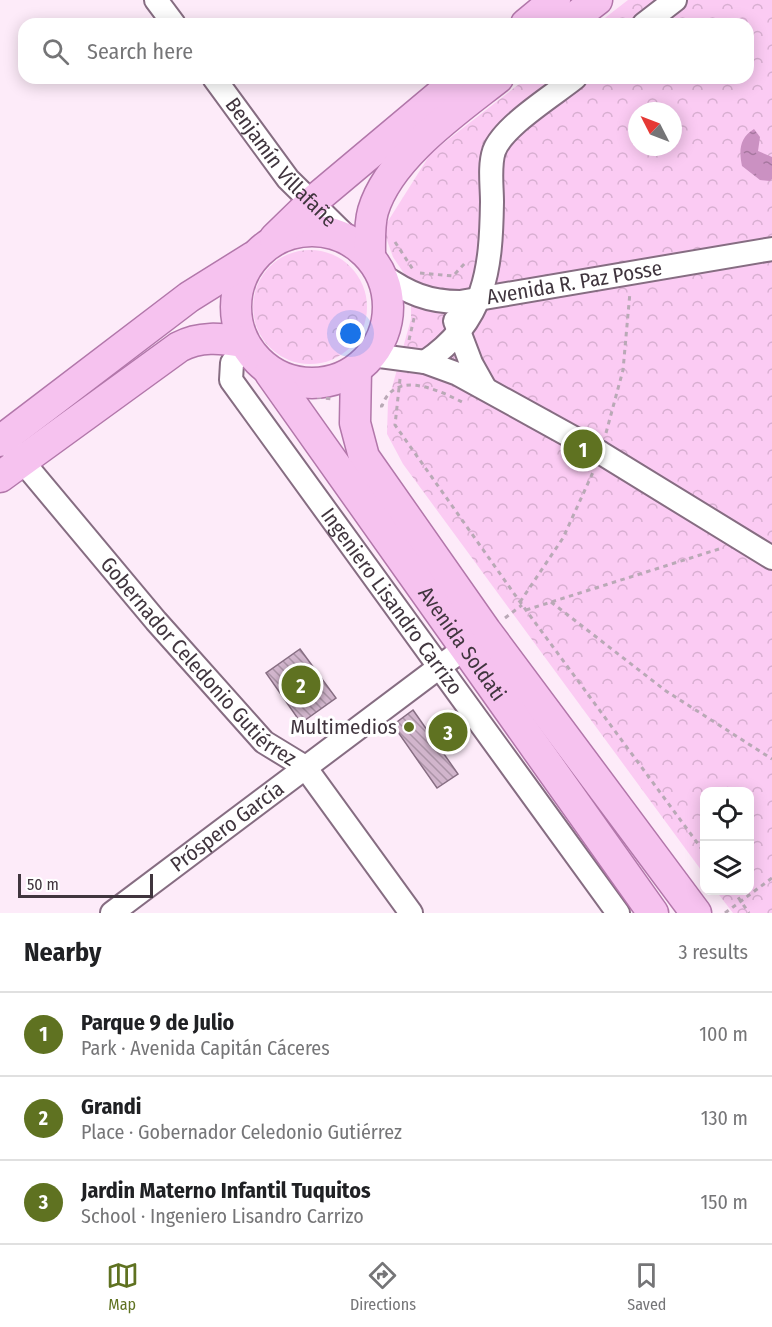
<!DOCTYPE html>
<meta charset="utf-8">
<style>
body{margin:0;font-family:"Fira Sans Condensed",sans-serif;background:#f2f2f2;color:#202124}
.controls{position:absolute;right:18px;bottom:18px;display:grid;overflow:hidden;border-radius:12px;box-shadow:0 3px 15px #0003}
.controls button{width:54px;height:54px;display:grid;place-items:center;padding:0;border:0;border-bottom:2px solid #e0e0e0;background:#fff;color:#202124;font:30px sans-serif}
.compass{position:absolute;left:628px;top:102px;width:54px;height:54px;border-radius:50%;background:#fff;box-shadow:0 3px 15px #0003;rotate:312deg}
.scale{position:absolute;left:18px;bottom:15px;width:135px;box-sizing:border-box;padding-left:6px;border:3px solid #40353e;border-top:0;font-size:16px;line-height:21px;white-space:nowrap;color:#40353e;-webkit-text-stroke:4px #fff;paint-order:stroke}
.you{position:absolute;left:351px;top:334px;width:21px;height:21px;margin:-15px;border:4px solid #fff;border-radius:50%;background:#1a73e8;box-shadow:0 0 0 9px #1a73e833}
.badge{display:grid;place-items:center;width:39px;height:39px;border-radius:50%;background:#5f7221;color:#fff;font-size:20px;font-weight:700}
.pin{position:absolute;translate:-50% -50%;border:3px solid #fff;box-shadow:0 2px 6px #0006}
.list{margin:0;padding:0;list-style:none}
h2{display:flex;justify-content:space-between;align-items:center;height:78px;margin:0;padding:0 24px;font-size:26px}
h2 small{font-size:20px;font-weight:400;color:#757577}
.list li{display:grid;grid-template-columns:39px 1fr auto;gap:18px;align-items:center;box-sizing:border-box;height:84px;padding:0 24px;border-top:2px solid #e0e0e0}
.list b{display:block;font-size:22px;white-space:nowrap}
.list p{margin:0;font-size:20px;white-space:nowrap;color:#757577}
.list em{font-size:20px;font-style:normal;color:#757577}
.icon{flex:none;width:33px;height:33px;fill:none;stroke:currentColor;stroke-width:2;stroke-linecap:round;stroke-linejoin:round}
.map{position:relative;flex:none;width:772px;height:913px;overflow:hidden}
.search{position:absolute;background:#fff;box-shadow:0 3px 15px #0003;left:18px;right:18px;top:18px;height:66px;display:flex;align-items:center;gap:15px;box-sizing:border-box;padding:0 21px;border-radius:18px;color:#757577;font-size:22px}
.sheet{height:330px;background:#fff}
nav{display:flex;justify-content:space-around;align-items:center;box-sizing:border-box;height:84px;border-top:2px solid #e0e0e0;background:#fff;font-size:16px;color:#757577}
nav a{display:grid;justify-items:center;gap:3px}
nav .on{color:#5f7221}
.map>svg:first-child{display:block}
.park{fill:url(#park-crowns);fill-rule:evenodd}
.water{fill:url(#water-ripples)}
.building{fill:url(#building-back-hatch);stroke:#876e83;stroke-width:1.5}
.lines{fill:none;stroke-linecap:round;stroke-linejoin:round}
.minor-casing{stroke:#866d82;stroke-width:26}
.major-casing{stroke:#b277aa;stroke-width:33}
.path{stroke:#b9a9b6;stroke-width:3;stroke-dasharray:4.5 4.5;stroke-linecap:butt}
.minor{stroke:#fff;stroke-width:22}
.major{stroke:#f6c2ef;stroke-width:30}
.poi-dot{fill:#5f7221;stroke:#fff;stroke-width:2}
.labels{text-anchor:middle;stroke-width:6;stroke-linejoin:round;paint-order:stroke}
.street-label{font-size:21px;fill:#40353e;stroke:#fff}
.poi-label{font-size:21px;fill:#40353e;stroke:#fff;text-anchor:end}
</style>
<div class="map">
<svg width="772" height="913" viewBox="0 0 772 913">
<defs>
<pattern id="park-crowns" width="20" height="18" patternUnits="userSpaceOnUse" patternTransform="scale(1.5)"><rect width="20" height="18" fill="#fbcbf3"/><path d="M2 6a3 3 0 1 1 6 0M12 15a3 3 0 1 1 6 0" fill="none" stroke="#d8afd1"/></pattern>
<pattern id="water-ripples" width="26" height="14" patternUnits="userSpaceOnUse" patternTransform="scale(1.5)"><rect width="26" height="14" fill="#cb91c2"/><path d="M2 4q2-2 4 0t4 0M15 11q2-2 4 0t4 0" fill="none" stroke="#a6779f"/></pattern>
<pattern id="building-back-hatch" width="6" height="6" patternUnits="userSpaceOnUse" patternTransform="scale(1.5)"><rect width="6" height="6" fill="#d1b5cc"/><path d="M-1 5l2 2M0 0l6 6M5-1l2 2" fill="none" stroke="#ab94a7"/></pattern>
</defs>
<rect width="100%" height="100%" fill="#fdebf9"/>
<path class="park" d="M628 0H772V913H733L716 891 750 890V792H704V874L403 464 387 434 388 402 411 319V284L393 257 383 229 431 153 527 78H748V24H597ZM637 111H673V147H637Z
M253 307a57 57 0 1 1 114 0a57 57 0 1 1-114 0Z"/>
<path class="water" d="M754 129 760 137 758 151 772 157V179L770 181 760 180 742 166C739 151 739 138 754 129Z"/>
<path class="building" d="M300 649 336 698 301 723 266 673Z
M413 710 458 774 437 788 393 725Z"/>
<g class="lines">
<defs>
<g id="minor">
<path d="M156 0 174 24"/>
<path d="M644 24 675 0"/>
<path id="s1" d="M214 78 288 179 353 243"/>
<path id="s2" d="M382 275C408 293 428 302 460 302L772 249"/>
<path d="M455 321 471 363 485 388"/>
<path id="s3" d="M245 346 232 363 231 380 618 913"/>
<path d="M372 355 425 362 458 374 601 453 772 558"/>
<path d="M425 362C486 321 491 269 492 202 492 186 489 166 494 151 503 126 554 95 575 78"/>
<path id="s4" d="M13 450 156 621 264 742 305 767 411 913"/>
<path id="s5" d="M112 913 478 638"/>
</g>
<g id="major">
<path d="M526 24 555 0"/>
<path d="M566 24 597 0"/>
<circle cx="312" cy="307" r="76"/>
<path d="M275 238 311 203 460 78"/>
<path d="M370 257C370 242 369 225 373 211 389 157 456 111 498 78"/>
<path d="M356 370 355 423 364 457 486 631 696 913"/>
<path id="s6" d="M270 373 653 913"/>
<path d="M0 441 189 297 253 257"/>
<path d="M0 477 179 347C200 336 220 338 243 342"/>
</g>
</defs>
<use href="#minor" class="minor-casing"/>
<use href="#major" class="major-casing"/>
<path class="path" d="M395 242 414 271
M420 273 453 276 467 261
M409 340 415 314
M400 379 395 425 520 602 704 852
M317 397 332 399
M380 406H382C395 369 438 390 462 402
M606 433 623 370 630 292
M520 602 563 538 594 470
M551 602 666 691 772 759
M526 610 719 549
M505 618 522 605
M733 890 749 913
M725 913 772 878"/>
<use href="#minor" class="minor"/>
<use href="#major" class="major"/>
</g>
<circle class="poi-dot" cx="409" cy="727" r="6"/>
<g class="labels">
<g class="street-label">
<text dy="7" stroke="none"><textPath href="#s1" startOffset="108">Benjamín Villafañe</textPath></text>
<text dy="7" stroke="none"><textPath href="#s2" startOffset="200">Avenida R. Paz Posse</textPath></text>
<text dy="7" stroke="none"><textPath href="#s3" startOffset="312">Ingeniero Lisandro Carrizo</textPath></text>
<text dy="7" stroke="none"><textPath href="#s6" startOffset="332">Avenida Soldati</textPath></text>
<text dy="7" stroke="none"><textPath href="#s4" startOffset="282">Gobernador Celedonio Gutiérrez</textPath></text>
<text dy="7" stroke="none"><textPath href="#s5" startOffset="144">Próspero García</textPath></text>
</g>
<g class="poi-label">
<text x="397" y="734">Multimedios</text>
</g>
</g>
</svg>
<div class="controls">
<button><svg class="icon" aria-label="locate" viewBox="0 0 24 24"><circle cx="12" cy="12" r="6"/><path d="M12 2v4M12 18v4M2 12h4M18 12h4"/></svg></button>
<button><svg class="icon" aria-label="layers" viewBox="0 0 24 24"><path d="M12 4l9 5-9 5-9-5zM3 14l9 5 9-5"/></svg></button>
</div>
<svg class="compass" viewBox="-18 -18 36 36"><path d="M0-13l5 13h-10z" fill="#e53935"/><path d="M0 13l5-13h-10z" fill="#757577"/></svg>
<div class="scale">50 m</div>
<div class="you"></div>
<div class="pin badge" style="left:583px;top:449px">1</div>
<div class="pin badge" style="left:301px;top:685px">2</div>
<div class="pin badge" style="left:448px;top:732px">3</div>
<div class="search"><svg class="icon" aria-label="search" viewBox="0 0 24 24"><circle cx="10" cy="10" r="6"/><path d="M15 15l6 6"/></svg>Search here</div>
</div>
<section class="sheet">
<h2>Nearby<small>3 results</small></h2>
<ul class="list">
<li><span class="badge">1</span><div><b>Parque 9 de Julio</b><p>Park · Avenida Capitán Cáceres</p></div><em>100 m</em></li>
<li><span class="badge">2</span><div><b>Grandi</b><p>Place · Gobernador Celedonio Gutiérrez</p></div><em>130 m</em></li>
<li><span class="badge">3</span><div><b>Jardin Materno Infantil Tuquitos</b><p>School · Ingeniero Lisandro Carrizo</p></div><em>150 m</em></li>
</ul>
</section>
<nav>
<a class="on"><svg class="icon" aria-label="map" viewBox="0 0 24 24"><path d="M3 6l6-2 6 2 6-2v14l-6 2-6-2-6 2zM9 4v14M15 6v14"/></svg>Map</a>
<a><svg class="icon" aria-label="directions" viewBox="0 0 24 24"><path d="M12 3l9 9-9 9-9-9zM9 14v-3h6M13 9l2 2-2 2"/></svg>Directions</a>
<a><svg class="icon" aria-label="saved" viewBox="0 0 24 24"><path d="M7 4h10v16l-5-4-5 4z"/></svg>Saved</a>
</nav>
